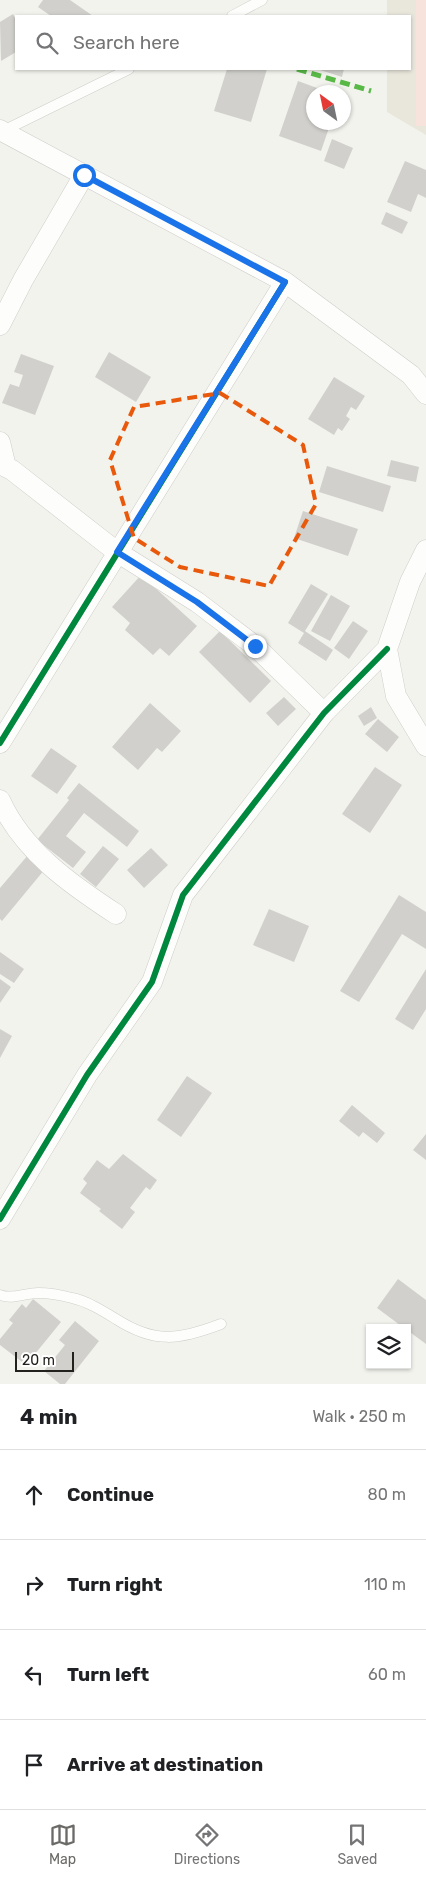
<!DOCTYPE html>
<meta charset="utf-8">
<style>
body{margin:0;font-family:Rubik,sans-serif;background:#f2f2f2;color:#202124}
.controls{position:absolute;right:15px;bottom:15px;display:grid;overflow:hidden;border-radius:0px;box-shadow:0 1px 4px #0004}
.controls button{width:45px;height:45px;display:grid;place-items:center;padding:0;border:0;border-bottom:1px solid #e0e0e0;background:#fff;color:#202124;font:25px sans-serif}
.compass{position:absolute;left:306px;top:85px;width:45px;height:45px;border-radius:50%;background:#fff;box-shadow:0 1px 4px #0004;rotate:327deg}
.scale{position:absolute;left:15px;bottom:12px;width:59px;box-sizing:border-box;padding-left:5px;border:2px solid #22211e;border-top:0;font-size:14px;line-height:18px;white-space:nowrap;color:#22211e;-webkit-text-stroke:4px #fff;paint-order:stroke}
.stop{position:absolute;width:15px;height:15px;margin:-11px;border:4px solid #1a73e8;border-radius:50%;background:#fff}
.stop.end{background:#1a73e8;border-color:#fff;box-shadow:0 1px 5px #0008}
.list{margin:0;padding:0;list-style:none}
h2{display:flex;justify-content:space-between;align-items:center;height:65px;margin:0;padding:0 20px;font-size:21px}
h2 small{font-size:16px;font-weight:400;color:#757577}
.list li{display:grid;grid-template-columns:32px 1fr auto;gap:15px;align-items:center;box-sizing:border-box;height:90px;padding:0 20px;border-top:1px solid #e0e0e0}
.list b{display:block;font-size:19px;white-space:nowrap}
.list em{font-size:16px;font-style:normal;color:#757577}
.icon{flex:none;width:28px;height:28px;fill:none;stroke:currentColor;stroke-width:2;stroke-linecap:round;stroke-linejoin:round}
.map{position:relative;flex:none;width:426px;height:1384px;overflow:hidden}
.search{position:absolute;background:#fff;box-shadow:0 1px 4px #0004;left:15px;right:15px;top:15px;height:55px;display:flex;align-items:center;gap:12px;box-sizing:border-box;padding:0 18px;border-radius:0px;color:#757577;font-size:19px}
.sheet{height:425px;background:#fff}
nav{display:flex;justify-content:space-around;align-items:center;box-sizing:border-box;height:70px;border-top:1px solid #e0e0e0;background:#fff;font-size:14px;color:#757577}
nav a{display:grid;justify-items:center;gap:2px}
nav .on{color:#6b6a67}
.map>svg:first-child{display:block}
.built{fill:#e9e7dc}
.green{fill:#f7e3db}
.building{fill:#d1d0cc}
.lines{fill:none;stroke-linecap:round;stroke-linejoin:round}
.service-casing{stroke:#cecdca;stroke-width:11}
.minor-casing{stroke:#cecdca;stroke-width:21}
.service{stroke:#fdfdfc;stroke-width:10}
.minor{stroke:#fdfdfc;stroke-width:20}
.quiet{stroke:#58b947;stroke-width:5;stroke-dasharray:10 5;stroke-linecap:butt}
.cycleway-casing{stroke:#fff;stroke-width:9}
.cycleway{stroke:#00873e;stroke-width:6}
.route{stroke:#1a73e8;stroke-width:6}
.marked{fill:none;stroke:#e8590c;stroke-width:4;stroke-dasharray:10 6;stroke-linejoin:round}
</style>
<div class="map">
<svg width="426" height="1384" viewBox="0 0 426 1384">
<rect width="100%" height="100%" fill="#f3f3ee"/>
<path class="built" d="M387 0H426V135L387 112V69H410V16H387Z"/>
<path class="green" d="M416 0H426V126H416Z"/>
<path class="building" d="M43 0H70L93 16H51L38 7Z
M13 14 16 20V52L1 61 0 22Z
M227 69H267L251 122 214 111Z
M317 69H344L342 77Z
M298 81 328 92H314V122H331L321 151 279 136Z
M332 139 353 148 344 169 324 161Z
M405 161 426 170V198L418 194 411 212 387 202Z
M386 212 408 222 402 234 381 224Z
M109 352 151 377 136 402 95 377Z
M21 354 54 366 35 415 2 403 10 384 19 387 23 375 14 372Z
M334 377 365 396 356 410 351 407 346 416 350 419 342 431 338 428 334 435 308 419Z
M391 460 419 467 416 482 387 476Z
M327 466 391 486 383 512 319 492Z
M303 511 358 529 348 556 294 538Z
M141 575 197 626 169 656 160 648 153 655 125 630 130 623 112 607Z
M311 584 328 594 305 631 333 650 326 661 298 643 304 633 288 623Z
M331 595 350 606 330 641 311 631Z
M353 621 368 631 349 659 334 648Z
M220 631 271 681 250 703 199 652Z
M284 697 296 709 278 726 266 713Z
M150 703 181 731 162 752 157 748 138 770 112 747Z
M371 707 377 718 364 726 358 716Z
M378 719 399 737 387 752 365 734Z
M51 748 77 766 57 794 31 776Z
M375 767 402 785 370 833 342 814Z
M79 783 139 831 127 847 84 813 66 836 86 852 73 868 37 840 69 800 67 798Z
M103 846 119 859 96 887 80 874Z
M151 848 168 865 144 888 127 870Z
M28 855 45 869 2 921 0 919V888Z
M399 895 426 912V949L402 934 359 1002 340 991Z
M269 909 309 926 294 962 253 945Z
M0 952 24 969 14 983 0 974Z
M426 969V1009L413 1030 395 1019Z
M0 979 11 987 0 1003Z
M0 1029 12 1036 0 1058Z
M187 1076 212 1093 181 1137 157 1120Z
M352 1105 385 1133 377 1143 363 1132 359 1137 339 1121Z
M426 1134V1160L413 1150Z
M123 1154 157 1180 150 1190 146 1187 130 1208 135 1212 122 1229 99 1211 101 1209 80 1193 87 1183 83 1179 97 1160 109 1169Z
M398 1279 426 1300V1344L407 1330V1328H404L377 1308Z
M33 1299 61 1322 26 1365 0 1345V1339L13 1323 9 1320 22 1304 26 1308Z
M75 1321 99 1341 65 1384H60L44 1371 65 1345 59 1340Z"/>
<g class="lines">
<defs>
<path id="service" d="M232 16 262 0
M3 131 129 69
M0 1295C12 1300 25 1293 38 1293 48 1293 61 1295 72 1298 87 1301 103 1311 116 1319 155 1344 179 1340 221 1324"/>
<path id="minor" d="M0 130 285 282 411 375 426 394
M0 325 23 280 84 175
M0 442 6 467
M0 464 12 470 117 552 197 602 255 646 324 713
M426 550 410 582 387 649 396 696 426 746
M0 743 285 282
M0 800C23 851 70 884 116 914
M0 1219 87 1075 152 982 183 895 324 713 387 649"/>
</defs>
<use href="#service" class="service-casing"/>
<use href="#minor" class="minor-casing"/>
<use href="#service" class="service"/>
<use href="#minor" class="minor"/>
<path class="quiet" d="M297 69 371 91"/>
<defs>
<path id="cycleway" d="M0 743 285 282
M0 1219 87 1075 152 982 183 895 324 713 387 649"/>
</defs>
<use href="#cycleway" class="cycleway-casing"/>
<use href="#cycleway" class="cycleway"/>
</g>
<g class="lines">
<path class="route" d="M84 175 285 282 117 552 197 602 255 646"/>
</g>
<path class="marked" d="M220 393 303 445 316 504 269 586 180 567 134 538 110 460 134 407Z"/>
</svg>
<div class="controls">
<button><svg class="icon" aria-label="layers" viewBox="0 0 24 24"><path d="M12 4l9 5-9 5-9-5zM3 14l9 5 9-5"/></svg></button>
</div>
<svg class="compass" viewBox="-18 -18 36 36"><path d="M0-13l5 13h-10z" fill="#e53935"/><path d="M0 13l5-13h-10z" fill="#757577"/></svg>
<div class="scale">20 m</div>
<div class="stop" style="left:84px;top:175px"></div>
<div class="stop end" style="left:255px;top:646px"></div>
<div class="search"><svg class="icon" aria-label="search" viewBox="0 0 24 24"><circle cx="10" cy="10" r="6"/><path d="M15 15l6 6"/></svg>Search here</div>
</div>
<section class="sheet">
<h2>4 min<small>Walk · 250 m</small></h2>
<ul class="list">
<li><svg class="icon" aria-label="ahead" viewBox="0 0 24 24"><path d="M12 20V5M6 11l6-6 6 6"/></svg><div><b>Continue</b></div><em>80 m</em></li>
<li><svg class="icon" aria-label="right" viewBox="0 0 24 24"><path d="M7 20v-9h11M14 6l5 5-5 5"/></svg><div><b>Turn right</b></div><em>110 m</em></li>
<li><svg class="icon" aria-label="left" viewBox="0 0 24 24"><path d="M17 20v-9H6M10 6l-5 5 5 5"/></svg><div><b>Turn left</b></div><em>60 m</em></li>
<li><svg class="icon" aria-label="arrive" viewBox="0 0 24 24"><path d="M6 21V4h12l-3 4 3 4H6"/></svg><div><b>Arrive at destination</b></div></li>
</ul>
</section>
<nav>
<a class="on"><svg class="icon" aria-label="map" viewBox="0 0 24 24"><path d="M3 6l6-2 6 2 6-2v14l-6 2-6-2-6 2zM9 4v14M15 6v14"/></svg>Map</a>
<a><svg class="icon" aria-label="directions" viewBox="0 0 24 24"><path d="M12 3l9 9-9 9-9-9zM9 14v-3h6M13 9l2 2-2 2"/></svg>Directions</a>
<a><svg class="icon" aria-label="saved" viewBox="0 0 24 24"><path d="M7 4h10v16l-5-4-5 4z"/></svg>Saved</a>
</nav>
